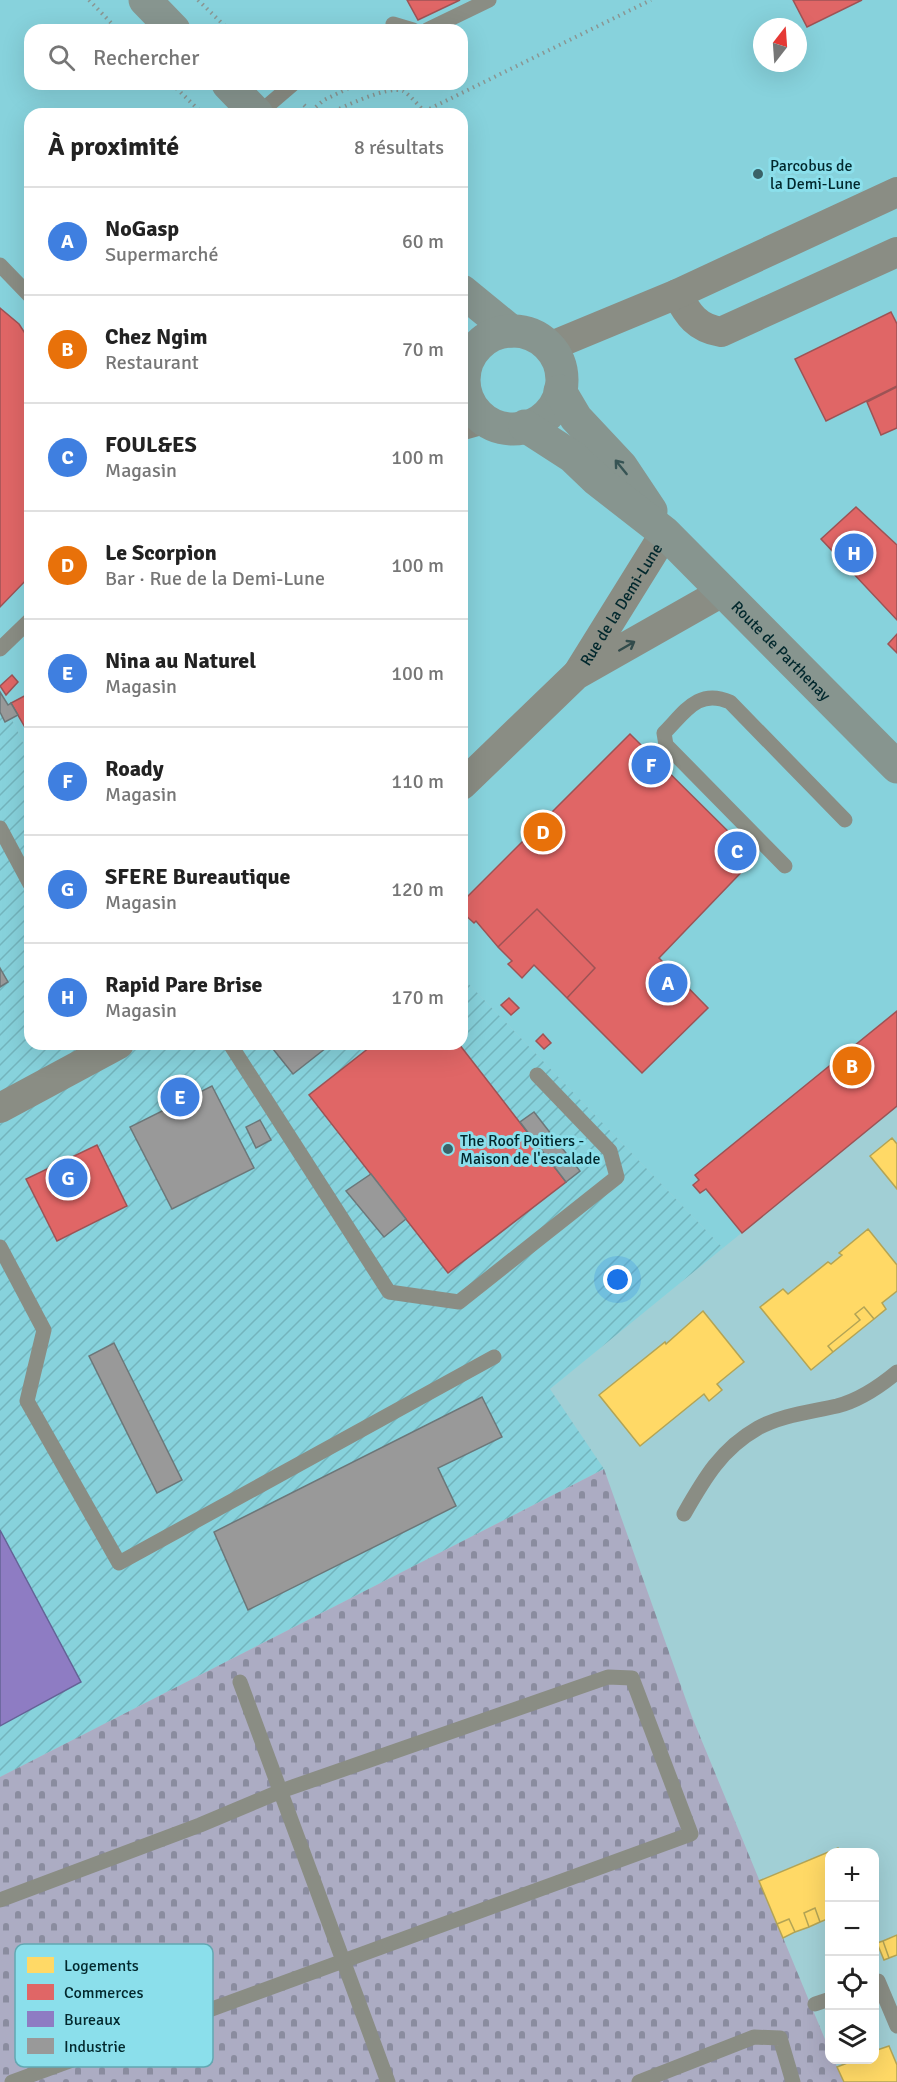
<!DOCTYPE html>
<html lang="fr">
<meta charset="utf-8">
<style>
body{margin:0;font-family:Signika,sans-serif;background:#f2f2f2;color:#222}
.controls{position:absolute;right:18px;bottom:18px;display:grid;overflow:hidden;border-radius:12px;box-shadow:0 6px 24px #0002}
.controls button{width:54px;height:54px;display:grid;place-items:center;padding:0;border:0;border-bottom:2px solid #e0e0e0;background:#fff;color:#222;font:30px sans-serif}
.compass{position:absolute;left:753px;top:18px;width:54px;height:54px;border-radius:50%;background:#fff;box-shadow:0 6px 24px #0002;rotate:17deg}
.you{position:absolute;left:618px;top:1280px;width:21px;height:21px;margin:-15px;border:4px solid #fff;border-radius:50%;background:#1a73e8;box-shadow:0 0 0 9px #1a73e833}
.badge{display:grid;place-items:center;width:39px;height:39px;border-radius:50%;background:#3a6268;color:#fff;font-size:20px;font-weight:700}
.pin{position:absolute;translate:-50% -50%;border:3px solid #fff;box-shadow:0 2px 6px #0006}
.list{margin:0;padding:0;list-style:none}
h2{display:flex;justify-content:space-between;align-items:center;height:78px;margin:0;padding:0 24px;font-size:26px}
h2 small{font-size:20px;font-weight:400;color:#767676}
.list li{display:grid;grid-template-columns:39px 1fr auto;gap:18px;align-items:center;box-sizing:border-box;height:108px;padding:0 24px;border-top:2px solid #e0e0e0}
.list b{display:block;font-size:22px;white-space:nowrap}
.list p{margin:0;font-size:20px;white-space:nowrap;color:#767676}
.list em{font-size:20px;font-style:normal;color:#767676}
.icon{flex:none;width:33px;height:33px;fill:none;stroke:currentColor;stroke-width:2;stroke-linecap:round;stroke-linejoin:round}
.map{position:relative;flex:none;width:897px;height:2082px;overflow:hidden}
.search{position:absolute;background:#fff;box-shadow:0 6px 24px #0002;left:24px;top:24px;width:444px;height:66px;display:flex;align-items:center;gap:15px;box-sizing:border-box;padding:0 21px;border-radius:18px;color:#767676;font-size:22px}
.panel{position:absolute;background:#fff;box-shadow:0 6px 24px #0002;left:24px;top:108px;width:444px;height:942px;border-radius:18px}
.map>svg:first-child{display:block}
.built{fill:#87d2dc;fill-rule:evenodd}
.industrial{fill:url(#industrial-furrows)}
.cemetery{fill:url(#cemetery-stones)}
.homes{fill:#ffd966;stroke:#b3a455;stroke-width:1.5}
.shops{fill:#e06666;stroke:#9d5355;stroke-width:1.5}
.offices{fill:#8e7cc3;stroke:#646396;stroke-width:1.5}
.industry{fill:#999;stroke:#6c7779;stroke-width:1.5}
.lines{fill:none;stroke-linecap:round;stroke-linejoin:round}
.path{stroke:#8a9693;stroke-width:4;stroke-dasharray:1.5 4.5;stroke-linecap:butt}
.service{stroke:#8a8d84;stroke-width:15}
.minor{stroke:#8a8d84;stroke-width:30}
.secondary{stroke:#87958f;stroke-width:33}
.oneway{stroke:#375454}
.oneway2{stroke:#324b4b}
.poi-dot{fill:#3a6268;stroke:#8bdfeb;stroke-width:2}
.labels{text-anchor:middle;stroke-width:6;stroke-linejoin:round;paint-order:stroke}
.poi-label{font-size:16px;fill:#02282d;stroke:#8bdfeb;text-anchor:start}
.street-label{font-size:16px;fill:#02282d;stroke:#8bdfeb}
.key{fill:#8bdfeb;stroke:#62a8b2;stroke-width:1.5}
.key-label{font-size:16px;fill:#02282d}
</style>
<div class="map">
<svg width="897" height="2082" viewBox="0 0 897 2082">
<defs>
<pattern id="industrial-furrows" width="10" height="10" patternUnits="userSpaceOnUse" patternTransform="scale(1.5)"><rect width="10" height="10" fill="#87d2dc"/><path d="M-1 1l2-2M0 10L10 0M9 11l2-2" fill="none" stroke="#73b4bd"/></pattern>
<pattern id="cemetery-stones" width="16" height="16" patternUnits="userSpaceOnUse" patternTransform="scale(1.5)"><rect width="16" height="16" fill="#acacc3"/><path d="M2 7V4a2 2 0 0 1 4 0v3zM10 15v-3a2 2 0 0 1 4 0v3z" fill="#8a8c9f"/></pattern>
</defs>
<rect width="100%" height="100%" fill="#a1cfd5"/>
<path class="built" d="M0 0H897V1107L723 1248 462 977V114H30V757L0 695ZM762 27H798V63H762ZM30 30H462V84H30Z"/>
<path class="industrial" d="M0 695 30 757V1044H462V977L723 1248 550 1389 604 1469 0 1777Z"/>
<path class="cemetery" d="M604 1469 692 1717 829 2049 830 2060H834L844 2082H0V1777Z"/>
<path class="homes" d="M892 1138 897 1144V1189L870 1156Z
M868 1229 897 1265V1291L882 1303 886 1309 874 1319 864 1307 855 1314 860 1320 828 1346 833 1352 811 1370 760 1307 783 1289 788 1294 828 1262 831 1264 842 1255 839 1253Z
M864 1307 874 1319 833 1352 828 1346 860 1320 855 1314Z
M703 1311 744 1362 717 1384 722 1390 709 1401 704 1394 640 1446 599 1395 665 1342 666 1344Z
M838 1848 840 1852H830V1918L820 1922 815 1908 804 1913 809 1927 795 1932 789 1919 777 1924 759 1881Z
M815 1908 820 1922 809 1927 804 1913Z
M789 1919 795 1932 783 1938 777 1924Z
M897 1935V1955L889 1958 883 1941Z
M883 1941 889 1958 884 1960 877 1943Z
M889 2046 897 2065V2082H844L837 2067 855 2060H874V2051Z"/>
<path class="shops" d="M407 0H460L418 20Z
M793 0H862L807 27Z
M0 308 19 324 30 341V576L0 607Z
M891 312 897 324V386L826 421 795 359Z
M897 387V428L881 435 867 402Z
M856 507 897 545V620L821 539Z
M897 634V653L888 644Z
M12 675 18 682 6 695 0 686Z
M30 693V736L11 703Z
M630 734 755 858 659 958 708 1008 642 1073 567 998 595 968 537 909 498 947 476 921 474 923 462 912V902Z
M537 909 595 968 567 998 534 965 522 978 508 964 512 961 498 947Z
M509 998 519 1008 511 1015 501 1005Z
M897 1011V1106L742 1233 706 1189 700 1193 693 1185 699 1180 695 1175Z
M543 1034 551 1043 544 1049 536 1041Z
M374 1044H459L566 1182 448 1273 309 1095Z
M97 1145 127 1206 57 1241 26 1179Z"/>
<path class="offices" d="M0 1530 81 1682 0 1726Z"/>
<path class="industry" d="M0 692 8 705 11 703 18 715 5 722 0 712Z
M0 968 8 982 0 987Z
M269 1044H331L293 1074Z
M212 1086 254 1168 172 1209 130 1127Z
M534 1112 580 1171 566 1182 520 1122Z
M260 1120 271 1140 256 1148 246 1127Z
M371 1174 406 1219 384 1237 346 1191Z
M114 1343 182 1480 157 1493 89 1356Z
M482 1397 502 1437 438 1468 456 1506 248 1610 214 1532Z"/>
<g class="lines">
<path class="path" d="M89 0 118 30
M198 0 229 30
M172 84 203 114
M304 105 313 114 310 112 324 100 357 84
M329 114C342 107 389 85 403 91 410 95 418 105 424 111
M419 114 651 0"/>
<path class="service" d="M393 24 413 30
M427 30 489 0
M258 114 293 84
M0 265 30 296
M462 384 464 381
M462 433 494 424
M0 649 30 620
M0 828 30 884
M785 866 666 745 664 733C685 712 698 688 730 702L845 820
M230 1044 389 1292 459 1302 617 1177 610 1151 537 1075
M0 1247 44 1330 27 1401 119 1563 494 1357
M684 1514C704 1479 721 1449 758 1428 781 1415 811 1412 837 1406 860 1400 879 1387 897 1372
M240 1682 388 2082
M0 1900 200 1825 281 1791 608 1677 632 1678 691 1834 12 2082
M874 1982 878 1981 897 2026
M815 2004 830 1999
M639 2082 754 2037 780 2038 793 2082"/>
<g class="minor">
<path d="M677 294C688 315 697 328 721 332L897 252"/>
<path d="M549 347 677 294 897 192"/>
<path id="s1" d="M578 673 665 533"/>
<path d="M462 785 576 675 724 591"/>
<path d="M0 1108 119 1044"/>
</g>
<g class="secondary">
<path d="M145 0 174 30"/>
<path d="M228 84 257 114"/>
<path d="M462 291 511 331"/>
<circle cx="513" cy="380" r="49"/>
<path d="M560 391 576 418 621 466 651 511"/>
<path id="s2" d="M525 426 573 457 597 480 665 533 897 767"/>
</g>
</g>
<defs><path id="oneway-shaft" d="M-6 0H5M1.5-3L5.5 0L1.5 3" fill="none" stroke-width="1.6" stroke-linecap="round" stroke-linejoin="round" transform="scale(1.5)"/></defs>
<use class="oneway" href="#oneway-shaft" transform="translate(621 467) rotate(-129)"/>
<use class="oneway2" href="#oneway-shaft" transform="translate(627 646) rotate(-30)"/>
<g class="poi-dot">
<circle cx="758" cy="174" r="6"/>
<circle cx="448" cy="1149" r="6"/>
</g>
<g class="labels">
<g class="poi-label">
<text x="770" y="171">Parcobus de<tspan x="770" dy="18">la Demi-Lune</tspan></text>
<text x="460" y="1146">The Roof Poitiers -<tspan x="460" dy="18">Maison de l'escalade</tspan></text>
</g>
<g class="street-label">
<text dy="6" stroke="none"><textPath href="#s1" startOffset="81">Rue de la Demi-Lune</textPath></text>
<text dy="6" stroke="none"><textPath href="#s2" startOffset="342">Route de Parthenay</textPath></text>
</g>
</g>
<rect x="15" y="1944" width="198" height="123" rx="9" class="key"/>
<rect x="27" y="1957" width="27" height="16" fill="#ffd966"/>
<rect x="27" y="1984" width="27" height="16" fill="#e06666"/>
<rect x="27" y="2011" width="27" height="16" fill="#8e7cc3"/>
<rect x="27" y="2038" width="27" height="16" fill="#999"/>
<g class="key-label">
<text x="64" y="1971">Logements</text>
<text x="64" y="1998">Commerces</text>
<text x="64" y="2025">Bureaux</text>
<text x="64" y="2052">Industrie</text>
</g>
</svg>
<div class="controls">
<button>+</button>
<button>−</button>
<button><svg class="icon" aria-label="locate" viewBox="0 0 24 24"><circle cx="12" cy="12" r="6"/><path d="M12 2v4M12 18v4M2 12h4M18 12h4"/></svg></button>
<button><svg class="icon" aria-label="layers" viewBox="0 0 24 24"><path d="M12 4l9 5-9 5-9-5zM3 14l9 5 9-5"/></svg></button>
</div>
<svg class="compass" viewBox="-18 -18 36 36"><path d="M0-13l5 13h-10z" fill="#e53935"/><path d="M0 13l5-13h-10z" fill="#767676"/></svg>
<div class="you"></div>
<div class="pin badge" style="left:668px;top:983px;background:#3f7fe0">A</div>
<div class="pin badge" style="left:852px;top:1066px;background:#e8710a">B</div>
<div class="pin badge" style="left:737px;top:851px;background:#3f7fe0">C</div>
<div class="pin badge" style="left:543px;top:832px;background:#e8710a">D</div>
<div class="pin badge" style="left:180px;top:1097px;background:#3f7fe0">E</div>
<div class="pin badge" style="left:651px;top:765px;background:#3f7fe0">F</div>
<div class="pin badge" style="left:68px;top:1178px;background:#3f7fe0">G</div>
<div class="pin badge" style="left:854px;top:553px;background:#3f7fe0">H</div>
<div class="search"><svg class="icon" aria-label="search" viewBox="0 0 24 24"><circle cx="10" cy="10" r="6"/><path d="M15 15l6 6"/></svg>Rechercher</div>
<section class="panel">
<h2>À proximité<small>8 résultats</small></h2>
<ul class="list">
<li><span class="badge" style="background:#3f7fe0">A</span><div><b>NoGasp</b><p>Supermarché</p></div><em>60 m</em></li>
<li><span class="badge" style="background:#e8710a">B</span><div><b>Chez Ngim</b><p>Restaurant</p></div><em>70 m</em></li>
<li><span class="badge" style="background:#3f7fe0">C</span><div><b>FOUL&amp;ES</b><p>Magasin</p></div><em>100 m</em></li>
<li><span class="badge" style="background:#e8710a">D</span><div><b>Le Scorpion</b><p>Bar · Rue de la Demi-Lune</p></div><em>100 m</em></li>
<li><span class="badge" style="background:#3f7fe0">E</span><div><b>Nina au Naturel</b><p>Magasin</p></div><em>100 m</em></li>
<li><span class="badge" style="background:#3f7fe0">F</span><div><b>Roady</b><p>Magasin</p></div><em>110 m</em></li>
<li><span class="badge" style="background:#3f7fe0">G</span><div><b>SFERE Bureautique</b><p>Magasin</p></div><em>120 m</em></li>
<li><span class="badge" style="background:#3f7fe0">H</span><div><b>Rapid Pare Brise</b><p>Magasin</p></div><em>170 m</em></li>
</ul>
</section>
</div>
